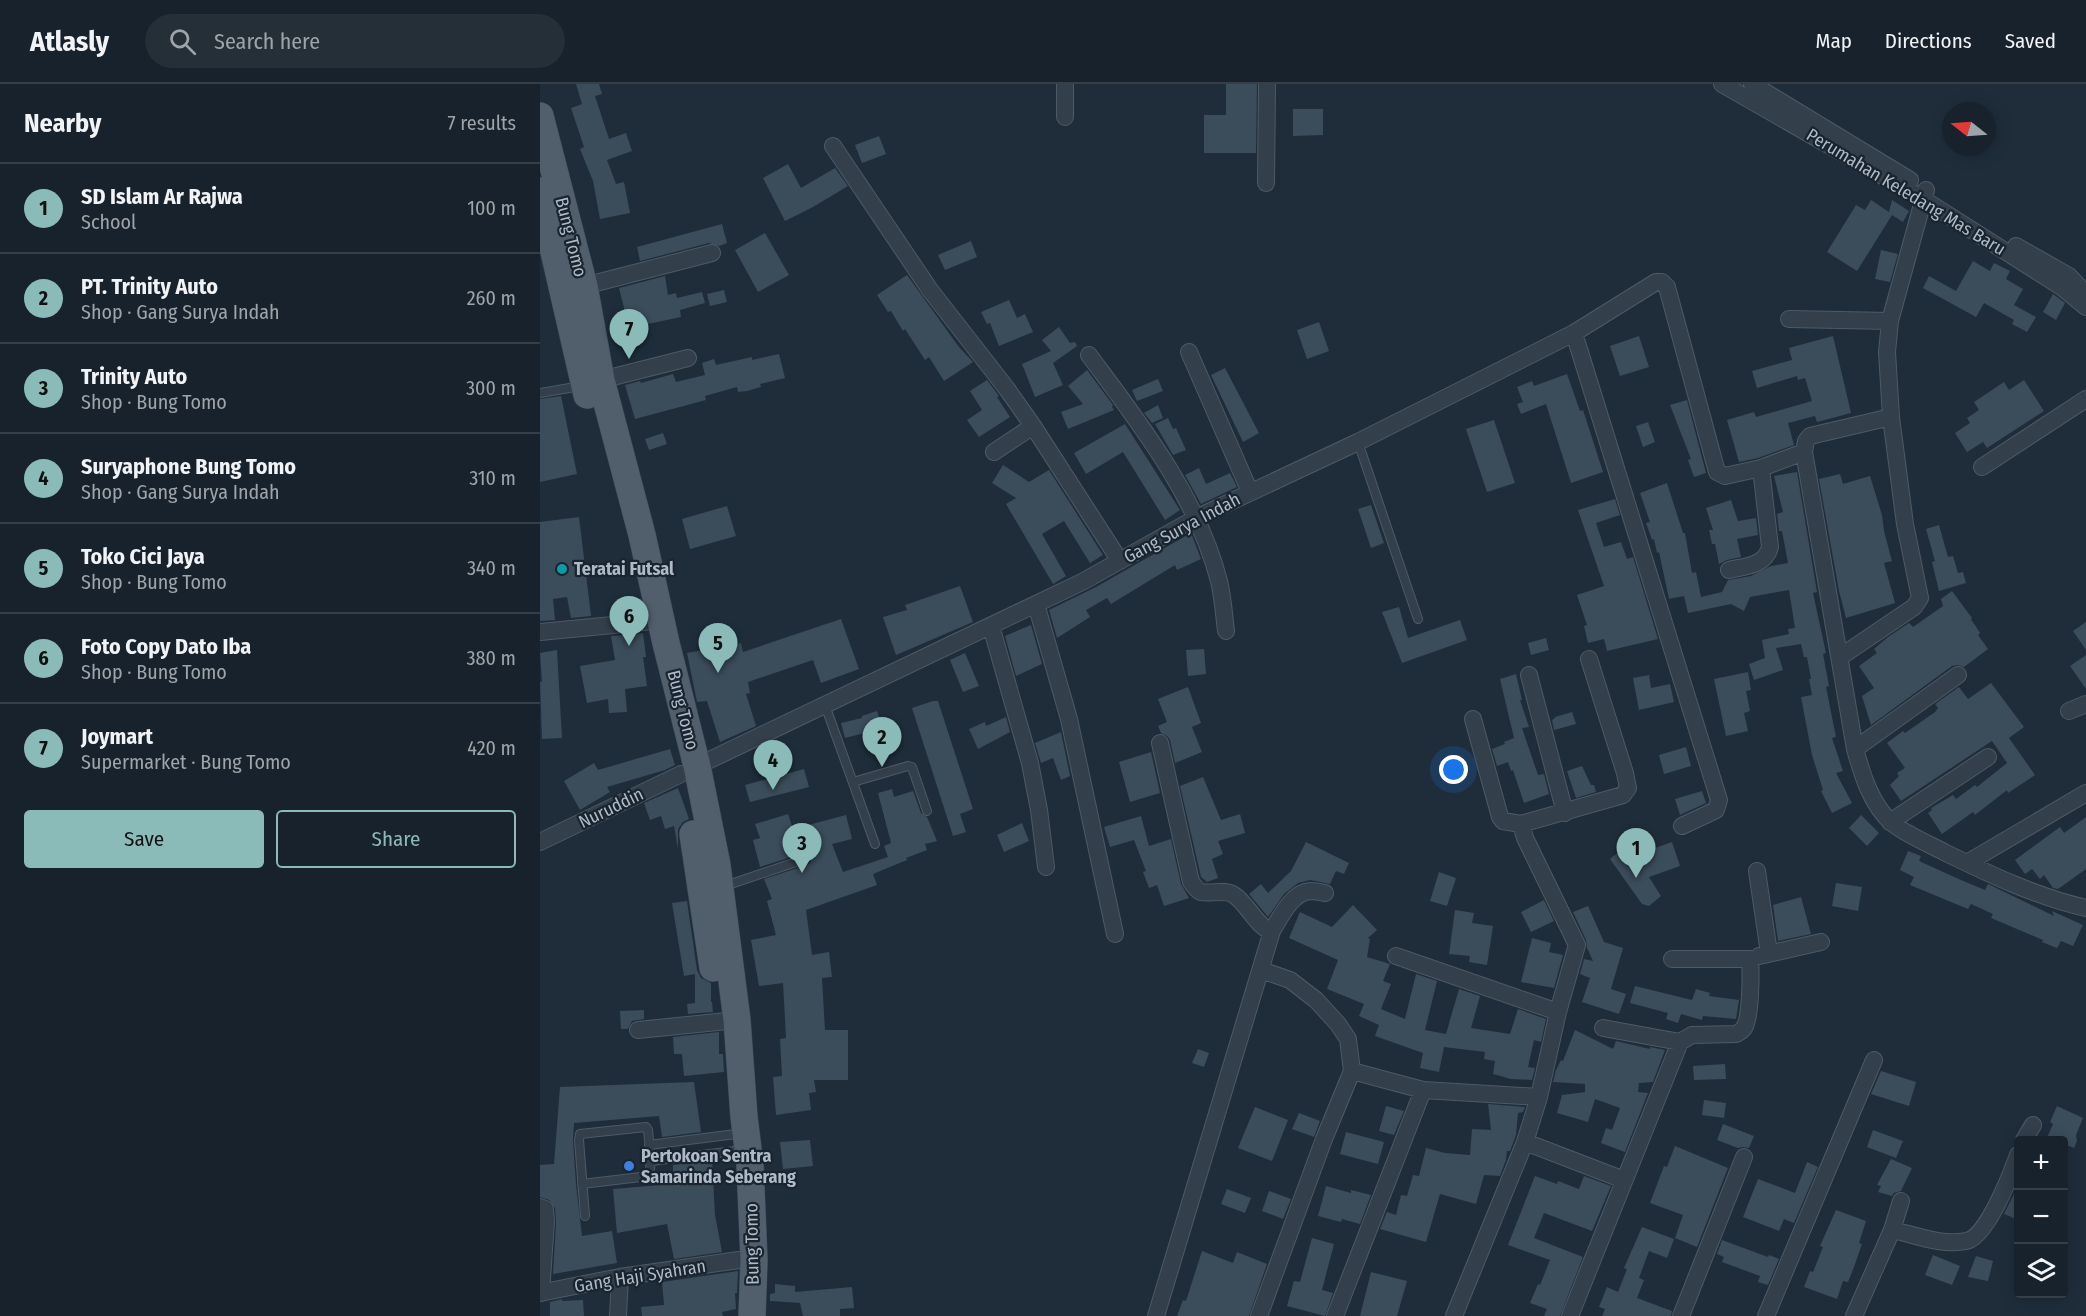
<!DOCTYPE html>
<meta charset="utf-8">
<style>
body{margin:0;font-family:"Fira Sans Condensed",sans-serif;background:#242f38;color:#f1f3f6}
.controls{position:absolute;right:18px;bottom:18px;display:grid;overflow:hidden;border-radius:6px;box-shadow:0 3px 15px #0003}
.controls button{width:54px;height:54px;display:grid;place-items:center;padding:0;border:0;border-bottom:2px solid #363f48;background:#17222c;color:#f1f3f6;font:30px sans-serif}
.compass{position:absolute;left:1402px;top:18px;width:54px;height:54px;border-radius:50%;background:#17222c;box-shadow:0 3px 15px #0003;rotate:287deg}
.you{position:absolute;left:914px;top:686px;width:21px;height:21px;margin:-15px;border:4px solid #fff;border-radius:50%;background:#1a73e8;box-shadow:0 0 0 9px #1a73e833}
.badge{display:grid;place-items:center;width:39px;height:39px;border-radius:50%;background:#8bbbb9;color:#111;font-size:20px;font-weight:700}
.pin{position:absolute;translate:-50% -50px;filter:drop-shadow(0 2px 3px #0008)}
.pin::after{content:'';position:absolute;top:32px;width:21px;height:18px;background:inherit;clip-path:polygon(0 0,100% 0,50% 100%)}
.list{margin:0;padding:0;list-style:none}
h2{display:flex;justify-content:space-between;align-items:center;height:78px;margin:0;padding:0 24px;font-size:26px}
h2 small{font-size:20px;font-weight:400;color:#9ea4a9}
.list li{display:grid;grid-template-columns:39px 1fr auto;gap:18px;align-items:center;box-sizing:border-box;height:90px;padding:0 24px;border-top:2px solid #363f48}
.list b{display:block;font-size:22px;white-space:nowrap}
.list p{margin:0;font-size:20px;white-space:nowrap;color:#9ea4a9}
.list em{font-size:20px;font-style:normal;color:#9ea4a9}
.actions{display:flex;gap:12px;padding:18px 24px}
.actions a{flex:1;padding:14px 0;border:2px solid #8bbbb9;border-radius:6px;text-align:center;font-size:21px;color:#8bbbb9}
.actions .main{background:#8bbbb9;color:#111}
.icon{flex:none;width:33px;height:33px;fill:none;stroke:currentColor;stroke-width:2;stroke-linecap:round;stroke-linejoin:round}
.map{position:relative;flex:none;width:1546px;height:1232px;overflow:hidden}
header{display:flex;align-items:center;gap:36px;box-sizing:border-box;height:84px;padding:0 30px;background:#17222c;border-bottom:2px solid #363f48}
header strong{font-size:28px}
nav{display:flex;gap:33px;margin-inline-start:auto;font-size:21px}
.search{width:420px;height:54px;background:#242f38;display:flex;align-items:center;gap:15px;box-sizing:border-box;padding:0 21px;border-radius:33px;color:#9ea4a9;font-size:22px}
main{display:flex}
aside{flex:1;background:#17222c}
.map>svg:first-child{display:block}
.building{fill:#3b4c5b}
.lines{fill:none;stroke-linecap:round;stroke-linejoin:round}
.lane-casing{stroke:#4e5a65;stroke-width:10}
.street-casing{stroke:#4e5a65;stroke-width:18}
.primary-casing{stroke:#3c4854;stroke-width:28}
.lane{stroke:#333f4b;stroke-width:8}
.street{stroke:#333f4b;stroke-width:16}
.primary{stroke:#515e6b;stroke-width:27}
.culture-dot{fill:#0f9aa8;stroke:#19242f;stroke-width:2}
.shop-dot{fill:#3f7fe0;stroke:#19242f;stroke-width:2}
.labels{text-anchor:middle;stroke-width:4.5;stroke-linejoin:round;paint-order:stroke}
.street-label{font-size:18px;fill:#aebac7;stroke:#19242f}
.poi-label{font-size:18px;font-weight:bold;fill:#aebac7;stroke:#19242f;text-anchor:start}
</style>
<header>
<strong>Atlasly</strong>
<div class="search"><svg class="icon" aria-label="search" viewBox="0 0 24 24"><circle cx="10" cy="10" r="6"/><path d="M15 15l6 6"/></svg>Search here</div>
<nav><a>Map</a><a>Directions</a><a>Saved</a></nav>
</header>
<main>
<aside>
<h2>Nearby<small>7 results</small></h2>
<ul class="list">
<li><span class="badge">1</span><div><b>SD Islam Ar Rajwa</b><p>School</p></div><em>100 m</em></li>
<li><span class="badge">2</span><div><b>PT. Trinity Auto</b><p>Shop · Gang Surya Indah</p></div><em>260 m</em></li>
<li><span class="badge">3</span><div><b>Trinity Auto</b><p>Shop · Bung Tomo</p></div><em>300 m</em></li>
<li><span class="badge">4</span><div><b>Suryaphone Bung Tomo</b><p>Shop · Gang Surya Indah</p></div><em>310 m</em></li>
<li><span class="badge">5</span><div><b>Toko Cici Jaya</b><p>Shop · Bung Tomo</p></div><em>340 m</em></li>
<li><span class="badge">6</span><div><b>Foto Copy Dato Iba</b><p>Shop · Bung Tomo</p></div><em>380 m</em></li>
<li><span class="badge">7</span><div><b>Joymart</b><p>Supermarket · Bung Tomo</p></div><em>420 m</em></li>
</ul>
<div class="actions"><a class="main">Save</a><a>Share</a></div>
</aside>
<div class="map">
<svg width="1546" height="1232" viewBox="0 0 1546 1232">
<rect width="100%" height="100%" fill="#1f2d3b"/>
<path class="building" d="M36 0H59L62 10 55 12 69 55 86 49 92 67 67 76 76 100 84 98 90 129 60 135 53 97 40 65 44 63 31 24 42 20Z
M686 0H717L716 69H664V31H686Z
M753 25H783V51L753 52Z
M339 52 346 70 322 79 315 61Z
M248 80 261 104 295 84 308 102 273 123 245 137 223 94Z
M1331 116 1349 128 1352 116 1369 127 1363 138 1352 131 1317 187 1287 168 1316 121 1325 126Z
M182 140 187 159 179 162 169 159 100 177 97 163Z
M225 149 249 191 218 208 195 166Z
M431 157 437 173 405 186 398 171Z
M1341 166 1358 170 1350 198 1335 195Z
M1433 177 1450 187 1454 179 1470 187 1466 195 1483 205 1474 221 1496 233 1487 248 1472 240 1474 236 1444 219 1436 233 1383 204 1389 192 1416 207Z
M367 191 419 263 433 278 404 297 389 273 385 276 365 245 363 247 351 227 348 228 337 211Z
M125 192 128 211 136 209 137 214 162 208 165 219 140 226 141 233 89 244 79 204Z
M184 206 187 218 170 222 167 210Z
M1513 210 1525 219 1516 236 1503 228Z
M469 216 477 234 485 230 493 248 459 262 450 239 447 240 441 228Z
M779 238 789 267 767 275 757 246Z
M519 243 530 259 535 258 537 262 513 279 523 301 495 313 482 280 511 267 502 256Z
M1099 252 1109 283 1080 292 1070 262Z
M1293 252 1311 329 1277 338 1275 332 1248 339 1254 361 1218 374 1199 378 1187 336 1214 328 1216 333 1272 317 1265 294 1258 296 1257 292 1217 304 1212 287 1252 276 1249 264Z
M239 270 245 294 220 300 221 303 207 307 198 308 197 303 165 312 166 316 95 335 85 301 100 297 101 299 133 290 136 298 165 291 162 279 174 275 176 281 212 273V276Z
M685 284 719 349 703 358 671 291Z
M547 286 573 321 572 323 574 326 528 345 521 328 543 320 528 302Z
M1027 290 1040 327 1043 326 1063 388 1031 399 1006 320 981 330 977 320 983 318 977 303 992 297 994 302Z
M618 295 623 307 597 317 592 306Z
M447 296 459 312 457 313 470 333 439 353 427 336 442 326 430 307Z
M1484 296 1504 327 1447 364 1443 358 1427 368 1415 349 1430 339 1427 334 1439 326 1434 318 1464 298 1469 306Z
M21 312 37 390 0 398V315Z
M1147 316 1166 389 1154 393 1148 376 1151 375 1130 321Z
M618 321 623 334 612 339 604 329Z
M628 334 633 345 636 344 646 366 633 371 615 340Z
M954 336 975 399 947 408 926 345Z
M1108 338 1115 358 1103 363 1096 342Z
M585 340 640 426 625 436 583 368 546 390 534 369Z
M123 349 127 360 109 366 105 355Z
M463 381 489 398 509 386 563 471 550 479 524 437 502 450 526 492 513 500 466 420 476 414 452 399Z
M659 384 666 400 690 389 697 403 661 420 645 391Z
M1257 388 1277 508 1273 509 1286 569 1283 570 1289 602 1286 603 1296 653 1292 654 1303 687 1296 689 1312 719 1292 729 1281 707 1283 706 1272 671 1261 613 1272 611 1269 595H1271L1267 573H1264L1261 560 1236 564 1243 586 1214 596 1209 580 1225 574 1222 556 1249 550 1248 545 1255 544 1249 506 1210 513 1204 527 1191 520 1148 529 1144 512 1129 515 1119 468 1117 469 1114 455 1112 456 1106 439 1110 438 1100 409 1127 399 1143 449H1145L1152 489 1156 488 1161 513 1182 508 1188 496 1211 492 1231 482 1248 479 1242 447H1239L1237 430 1243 428 1234 392Z
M1300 390 1303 400 1330 392 1342 431 1344 447 1352 477 1344 479 1355 519 1306 534 1299 507 1279 395Z
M1075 415 1080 431 1056 439 1064 463 1081 458 1087 475 1093 473 1118 555 1067 567 1064 555 1048 559 1044 542 1047 541 1037 511 1064 502 1038 426Z
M1191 416 1198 437 1216 434 1218 451 1197 455 1201 473 1187 476 1179 480 1175 460H1172L1169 446H1173L1166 424Z
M831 421 844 459 831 464 818 425Z
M187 422 196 452 150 465 142 435Z
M39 433 51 532 31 534 27 513 13 515 15 536 0 537V438Z
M1399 441 1408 473 1413 472 1418 489 1423 488 1426 499 1399 507 1392 478 1395 477 1386 445Z
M651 449 661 475 637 486 635 481 571 520 567 514 546 526 550 533 517 554 509 526 556 503Z
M420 502 433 538 356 571 343 533 367 526 365 521Z
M1412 507 1432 534 1431 535 1440 549 1438 551 1448 565 1424 583 1418 581 1412 582 1331 641 1322 612 1334 604 1319 582 1337 569 1334 565 1348 553 1369 539 1373 543 1403 522 1401 515Z
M859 523 868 554 920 536 927 556 862 579 842 528Z
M301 535 319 585 281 599 273 576 208 598 210 609 206 610 216 642 180 658 167 617 157 618 147 569 201 559 203 568Z
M1546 538V566L1533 547Z
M491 541 502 580 476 592 465 552Z
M103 549 106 573H103L107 602 85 605 87 628 69 629 68 615 47 619 40 582 75 576 71 552Z
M1006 554 1009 566 991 571 988 559Z
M664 565 666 590 648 592 646 566Z
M17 566 22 654 2 655 0 598H2L0 569Z
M425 569 439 602 423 608 410 576Z
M1546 571V605L1530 582Z
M1208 588 1211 606 1206 607 1210 627 1204 629 1208 647 1186 652 1174 595Z
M976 590 982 616H980L989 643 982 644 998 691 1004 690 1009 710 984 719 973 686 971 687 968 678 957 682 952 665 965 660 964 658 974 654 960 595Z
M1109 591 1111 604 1130 600 1134 618 1099 626 1093 594Z
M1451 599 1484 643 1469 654 1495 691 1468 709 1467 706 1435 731 1433 728 1402 750 1388 729 1392 726 1391 724 1413 711 1416 715 1435 701 1437 703 1467 679 1452 657 1361 717 1350 701 1359 692 1357 689 1365 684 1347 659 1363 647 1365 649 1395 628 1398 624 1395 620 1419 603 1428 615Z
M648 603 661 639 652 643 662 668 635 679 630 656 627 652 621 649 618 642 627 638 618 615Z
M393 617H398L433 725 420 730 426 748 413 752 372 624Z
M337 627 348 666 333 671 325 649 305 654 301 639 322 634V632Z
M1032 628 1036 640 1014 646 1012 636 1015 634V633Z
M466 633 470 648 438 665 429 645 445 638 446 642Z
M521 648 530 692 521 696 513 674 501 679 495 659Z
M1146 663 1151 682 1124 690 1119 671Z
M130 665 135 681 125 686 67 703 70 708 40 726 24 697 54 679 58 686Z
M611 668 620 709 590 718 579 678Z
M1042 682 1051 701H1054L1056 708 1036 714 1027 687Z
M264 685 269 703 210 718 205 701Z
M663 693 681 736 700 730 705 749 678 757 683 770 672 775 678 794 667 798 661 793 640 702Z
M138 704 149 735 143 738 138 745V765L134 742 125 745 121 732 110 736 104 719Z
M352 705 354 713 373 707 381 729 387 733 397 757 385 760 387 766 366 774 367 776 333 790 337 801 266 826 272 871 289 868 292 893 282 894 285 946H308V996H274L276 1008 269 1009 271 1026 236 1031 233 993 242 992 240 955 246 954 243 899 219 902 211 856 236 851 227 817 232 815 224 795 267 781 270 779 271 774 269 770 264 769 220 783 213 756 220 754 215 740 248 730 253 745 306 731 312 755 292 760 303 788 348 773 344 762 351 759 338 709Z
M1162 707 1166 719 1140 731 1135 715Z
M1321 731 1339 749 1327 762 1309 744Z
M601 732 609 762 631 755 641 800 649 814 624 822 617 801 609 804 603 788 606 787 594 756 570 763 564 743Z
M1546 733V785L1518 805 1513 804 1504 791 1500 795 1492 785 1485 790 1475 776 1520 743 1524 749Z
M482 739 489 757 464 768 457 751Z
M766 758 809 779 804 790 796 787 790 800 770 796 758 799 744 810 728 833 709 810 721 800 728 809 751 787Z
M1132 758 1140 782 1109 793 1121 812 1109 822 1102 820 1070 775 1088 760 1095 771Z
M1368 767 1381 772 1379 777 1421 796 1445 806 1448 800 1514 832 1512 827 1543 841 1533 862 1521 857 1517 864 1502 858 1503 856 1451 834 1453 830 1431 820 1428 825 1370 801 1374 793 1360 786Z
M899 788 916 794 907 822 890 817Z
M1296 799 1322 803 1318 827 1292 822Z
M1261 813 1271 850 1238 857 1233 821Z
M1004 816 1014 837 991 848 981 828Z
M147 817 157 886 161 894 171 899V918H172L173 928 148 930 147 920 155 919V890L144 892 132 819Z
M813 821 837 846 828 854 830 855 827 873 850 880 843 897 851 900 841 925 865 935 876 890 897 897 885 946 906 950 919 905 940 912 931 944 970 950 978 925 1006 935 1001 958 994 956 988 983 995 984 992 996 971 995 953 990 955 977 944 975 945 968 904 963 899 988 880 984 883 969 835 952 839 941 819 932 824 920 787 905 798 876 749 854 760 828 792 843Z
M1048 822 1064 858 1083 864 1071 905 1086 910 1079 930 1042 918 1050 894 1040 890 1044 875 1053 877 1047 864 1046 856 1033 828Z
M915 826 934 829 932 839 953 842 947 881 929 878 930 872 909 870Z
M992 854 1011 859 1009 868 1023 871 1014 904 981 898Z
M1095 902 1152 916 1156 905 1170 909 1169 912 1199 916 1196 935 1163 932 1162 936 1141 930 1138 939 1126 935 1128 929 1090 919Z
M104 926V935L92 937 88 945H81L80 927Z
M1035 946 1073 965 1076 957 1110 965V963L1125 966 1113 998 1099 999 1098 1008 1108 1009 1085 1068 1061 1059 1066 1044 1072 1046 1080 1024 1055 1015 1048 1038 1017 1029 1022 1011 1045 1008V1000L1013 998 1016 986 1021 976 1023 977Z
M179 948V970H183L184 988 144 992 142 970H134L133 953Z
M658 965 669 969 664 983 652 979Z
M1185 980 1186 995 1154 996 1153 982Z
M1341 987 1376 998 1369 1022 1331 1010Z
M154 998 161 1048 122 1053 119 1032 34 1039 33 1056 36 1100 42 1152 72 1147 77 1179 13 1190 16 1138 15 1124 9 1116 0 1113V1081L14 1080 20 1003Z
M1164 1016 1186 1019 1184 1034 1162 1031Z
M948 1020 985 1023 983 1028 978 1029 976 1051 970 1067H967L966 1076 960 1092 944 1091 936 1120 900 1110 886 1158 840 1145 847 1128 856 1131 861 1111 867 1112 873 1091 879 1092 886 1064 905 1069 930 1071 932 1045 951 1046Z
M846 1022 864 1027 854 1051 839 1047Z
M1517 1022 1543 1034 1536 1051 1537 1057 1534 1064 1524 1060V1056H1506L1513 1040 1510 1038Z
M715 1023 748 1036 732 1077 698 1064Z
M759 1029 780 1037 774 1053 752 1045Z
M1183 1040 1214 1052 1209 1064 1203 1063 1198 1064 1177 1056Z
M1333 1046 1363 1057 1356 1074 1327 1063Z
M806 1048 844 1058 838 1080 800 1070Z
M270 1056 273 1082 243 1085 240 1058Z
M1135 1062 1188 1084 1157 1163 1135 1154 1143 1131 1110 1119 1124 1082 1127 1083Z
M1351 1075 1372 1084 1361 1107 1354 1109 1352 1112 1338 1108 1341 1102 1337 1101Z
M172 1076 175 1131 182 1168 134 1175 127 1140 77 1149 73 1105 133 1100V1081Z
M1267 1078 1278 1083 1254 1139 1244 1135 1239 1147 1203 1133 1218 1095 1255 1109Z
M995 1092 1017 1100 1018 1097 1039 1105 1044 1092 1071 1102 1052 1147 1004 1129 994 1154 1043 1173 1020 1232H1004L1007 1225 990 1219 998 1200 1000 1201 1010 1176 968 1161Z
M786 1102 811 1109V1106L831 1111 820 1140 802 1135 801 1138 778 1132Z
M687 1105 711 1114 705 1129 681 1120Z
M729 1107 751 1115 743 1135 722 1127Z
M1474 1110 1479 1111V1128L1476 1135 1464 1130Z
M1296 1126 1326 1137 1319 1159 1322 1160 1314 1183 1308 1198 1303 1197 1297 1215 1264 1203 1270 1187 1273 1188 1283 1163 1280 1162Z
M1102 1143 1134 1155 1127 1174 1109 1167 1099 1194 1104 1196 1097 1214 1132 1227 1131 1232H1062L1065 1225 1059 1223 1067 1203 1078 1208 1087 1185 1084 1184Z
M772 1154 794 1160 782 1206 793 1209 785 1232 747 1222 754 1197 760 1198Z
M1182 1156 1228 1173 1229 1171 1239 1175 1228 1201 1218 1198 1220 1192 1182 1178 1184 1173 1177 1170Z
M662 1167 693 1179 697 1168 727 1180 709 1232H637L643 1216 646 1217Z
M1393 1171 1420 1182 1412 1201 1385 1191Z
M1436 1172 1453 1177 1448 1197 1428 1193Z
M198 1187 197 1209H195L196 1225 182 1228 183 1232H102L101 1223 124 1221 122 1198Z
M831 1188 867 1197 857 1232H820Z
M235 1200 255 1202V1208L312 1203 314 1224 300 1225V1232H263L260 1219 230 1217V1210L235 1209Z
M22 1215V1217L43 1216 44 1232H10V1218Z"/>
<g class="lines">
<defs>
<path id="lane" d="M0 309 41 302
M818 358 878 535
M285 621 335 760
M313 698 368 682 372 683 387 727
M185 802 265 775
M109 1061 204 1049
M111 1077 195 1067
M42 1100 109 1092 111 1077 108 1046 106 1043 40 1050 39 1056 45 1132"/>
<path id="street" d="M525 0V33
M1182 0 1383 115 1523 204 1546 223
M1212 0 1370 96
M293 62 390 206 467 305 493 342 580 477
M726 99 727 0
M1476 162 1529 192 1546 210
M44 202 172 169
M1249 235 1350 237
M1034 249 1179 716 1176 726 1142 742
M649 268 710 408
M549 271C600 340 657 412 679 497 683 513 684 531 686 547
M61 296 148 274
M454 368 493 342
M1264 368 1266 357 1270 352 1351 333
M1442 383 1546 315
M1189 486C1206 482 1225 482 1230 463L1221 384 1264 368 1315 665C1322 690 1331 721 1352 739 1367 751 1387 759 1404 768 1449 790 1497 813 1546 824
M496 520 529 635 575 850
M451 542 490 679 499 726 506 783
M0 548 104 538 120 534
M1300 573 1374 523 1380 514 1365 440 1351 333 1347 268 1350 237 1386 106
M989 591 1025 729
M1529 627 1546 620
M620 659 651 798C654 801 657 807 661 808 671 810 685 805 694 811 707 819 719 846 732 847 740 834 752 808 770 807 774 807 780 808 785 809
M1315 665 1418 591
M157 682 542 498 656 434 818 358 1034 249 1116 198H1122L1127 203 1177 388 1185 392 1221 384
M1350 738 1448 673
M981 740 1083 711 1088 704 1085 689 1049 575
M0 758 141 690
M1427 779 1546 709
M1217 787 1229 869
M856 872 1018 928
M1219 872 1281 858
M1132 875H1210C1211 889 1211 934 1204 944 1201 948 1200 948 1196 950L1152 951 1140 958
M98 946 197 936
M812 987 883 1006 999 1013
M1484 1056 1493 1041
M985 1058 1084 1096
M0 1123 5 1125 6 1137 1 1209
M1352 1146C1376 1151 1401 1162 1426 1157 1447 1154 1471 1090 1478 1071
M0 1209 80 1193 199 1176
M78 1232 80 1193
M616 1232 732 847
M719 1232 784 1055 812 987 808 955 798 940 776 916 750 896 721 886
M795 1232 883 1006
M914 1232 985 1058 999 1013 1018 928 1037 861 985 754 981 740 963 737 960 733 933 635
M1030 1232 1140 958 1063 944
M1141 1232 1204 1073
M1226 1232 1334 976
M1314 1232 1352 1146 1361 1117"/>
<path id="primary" d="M0 32 44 202 61 296 102 451 126 559 157 682 177 781 197 936 204 1033 210 1081 214 1176 212 1232
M0 107 47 311
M153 750 173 884"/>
</defs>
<use href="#lane" class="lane-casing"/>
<use href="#street" class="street-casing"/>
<use href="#primary" class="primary-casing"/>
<use href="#lane" class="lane"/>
<use href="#street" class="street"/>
<use href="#primary" class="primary"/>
</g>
<circle class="culture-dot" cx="22" cy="485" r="6"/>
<circle class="shop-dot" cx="89" cy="1082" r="6"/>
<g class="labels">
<g class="street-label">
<text transform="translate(1366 108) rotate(31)" y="6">Perumahan Keledang Mas Baru</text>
<text transform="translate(31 153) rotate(76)" y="6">Bung Tomo</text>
<text transform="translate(642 444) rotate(-28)" y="6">Gang Surya Indah</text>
<text transform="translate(143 626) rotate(76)" y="6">Bung Tomo</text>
<text transform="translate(71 724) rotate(-26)" y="6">Nuruddin</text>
<text transform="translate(212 1160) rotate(-91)" y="6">Bung Tomo</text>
<text transform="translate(100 1192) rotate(-9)" y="6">Gang Haji Syahran</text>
</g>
<g class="poi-label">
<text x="34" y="491">Teratai Futsal</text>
<text x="101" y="1078">Pertokoan Sentra<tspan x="101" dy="21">Samarinda Seberang</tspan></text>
</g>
</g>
</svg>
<div class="controls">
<button>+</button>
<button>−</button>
<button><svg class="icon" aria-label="layers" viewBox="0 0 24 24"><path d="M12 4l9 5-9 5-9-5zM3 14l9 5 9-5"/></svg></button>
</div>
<svg class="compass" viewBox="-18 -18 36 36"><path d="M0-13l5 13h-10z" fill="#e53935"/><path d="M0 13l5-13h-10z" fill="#9ea4a9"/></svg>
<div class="you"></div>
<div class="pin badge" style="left:1096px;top:794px">1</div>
<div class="pin badge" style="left:342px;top:683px">2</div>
<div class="pin badge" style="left:262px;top:789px">3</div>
<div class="pin badge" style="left:233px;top:706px">4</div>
<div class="pin badge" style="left:178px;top:589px">5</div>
<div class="pin badge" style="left:89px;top:562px">6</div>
<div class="pin badge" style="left:89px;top:275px">7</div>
</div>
</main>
